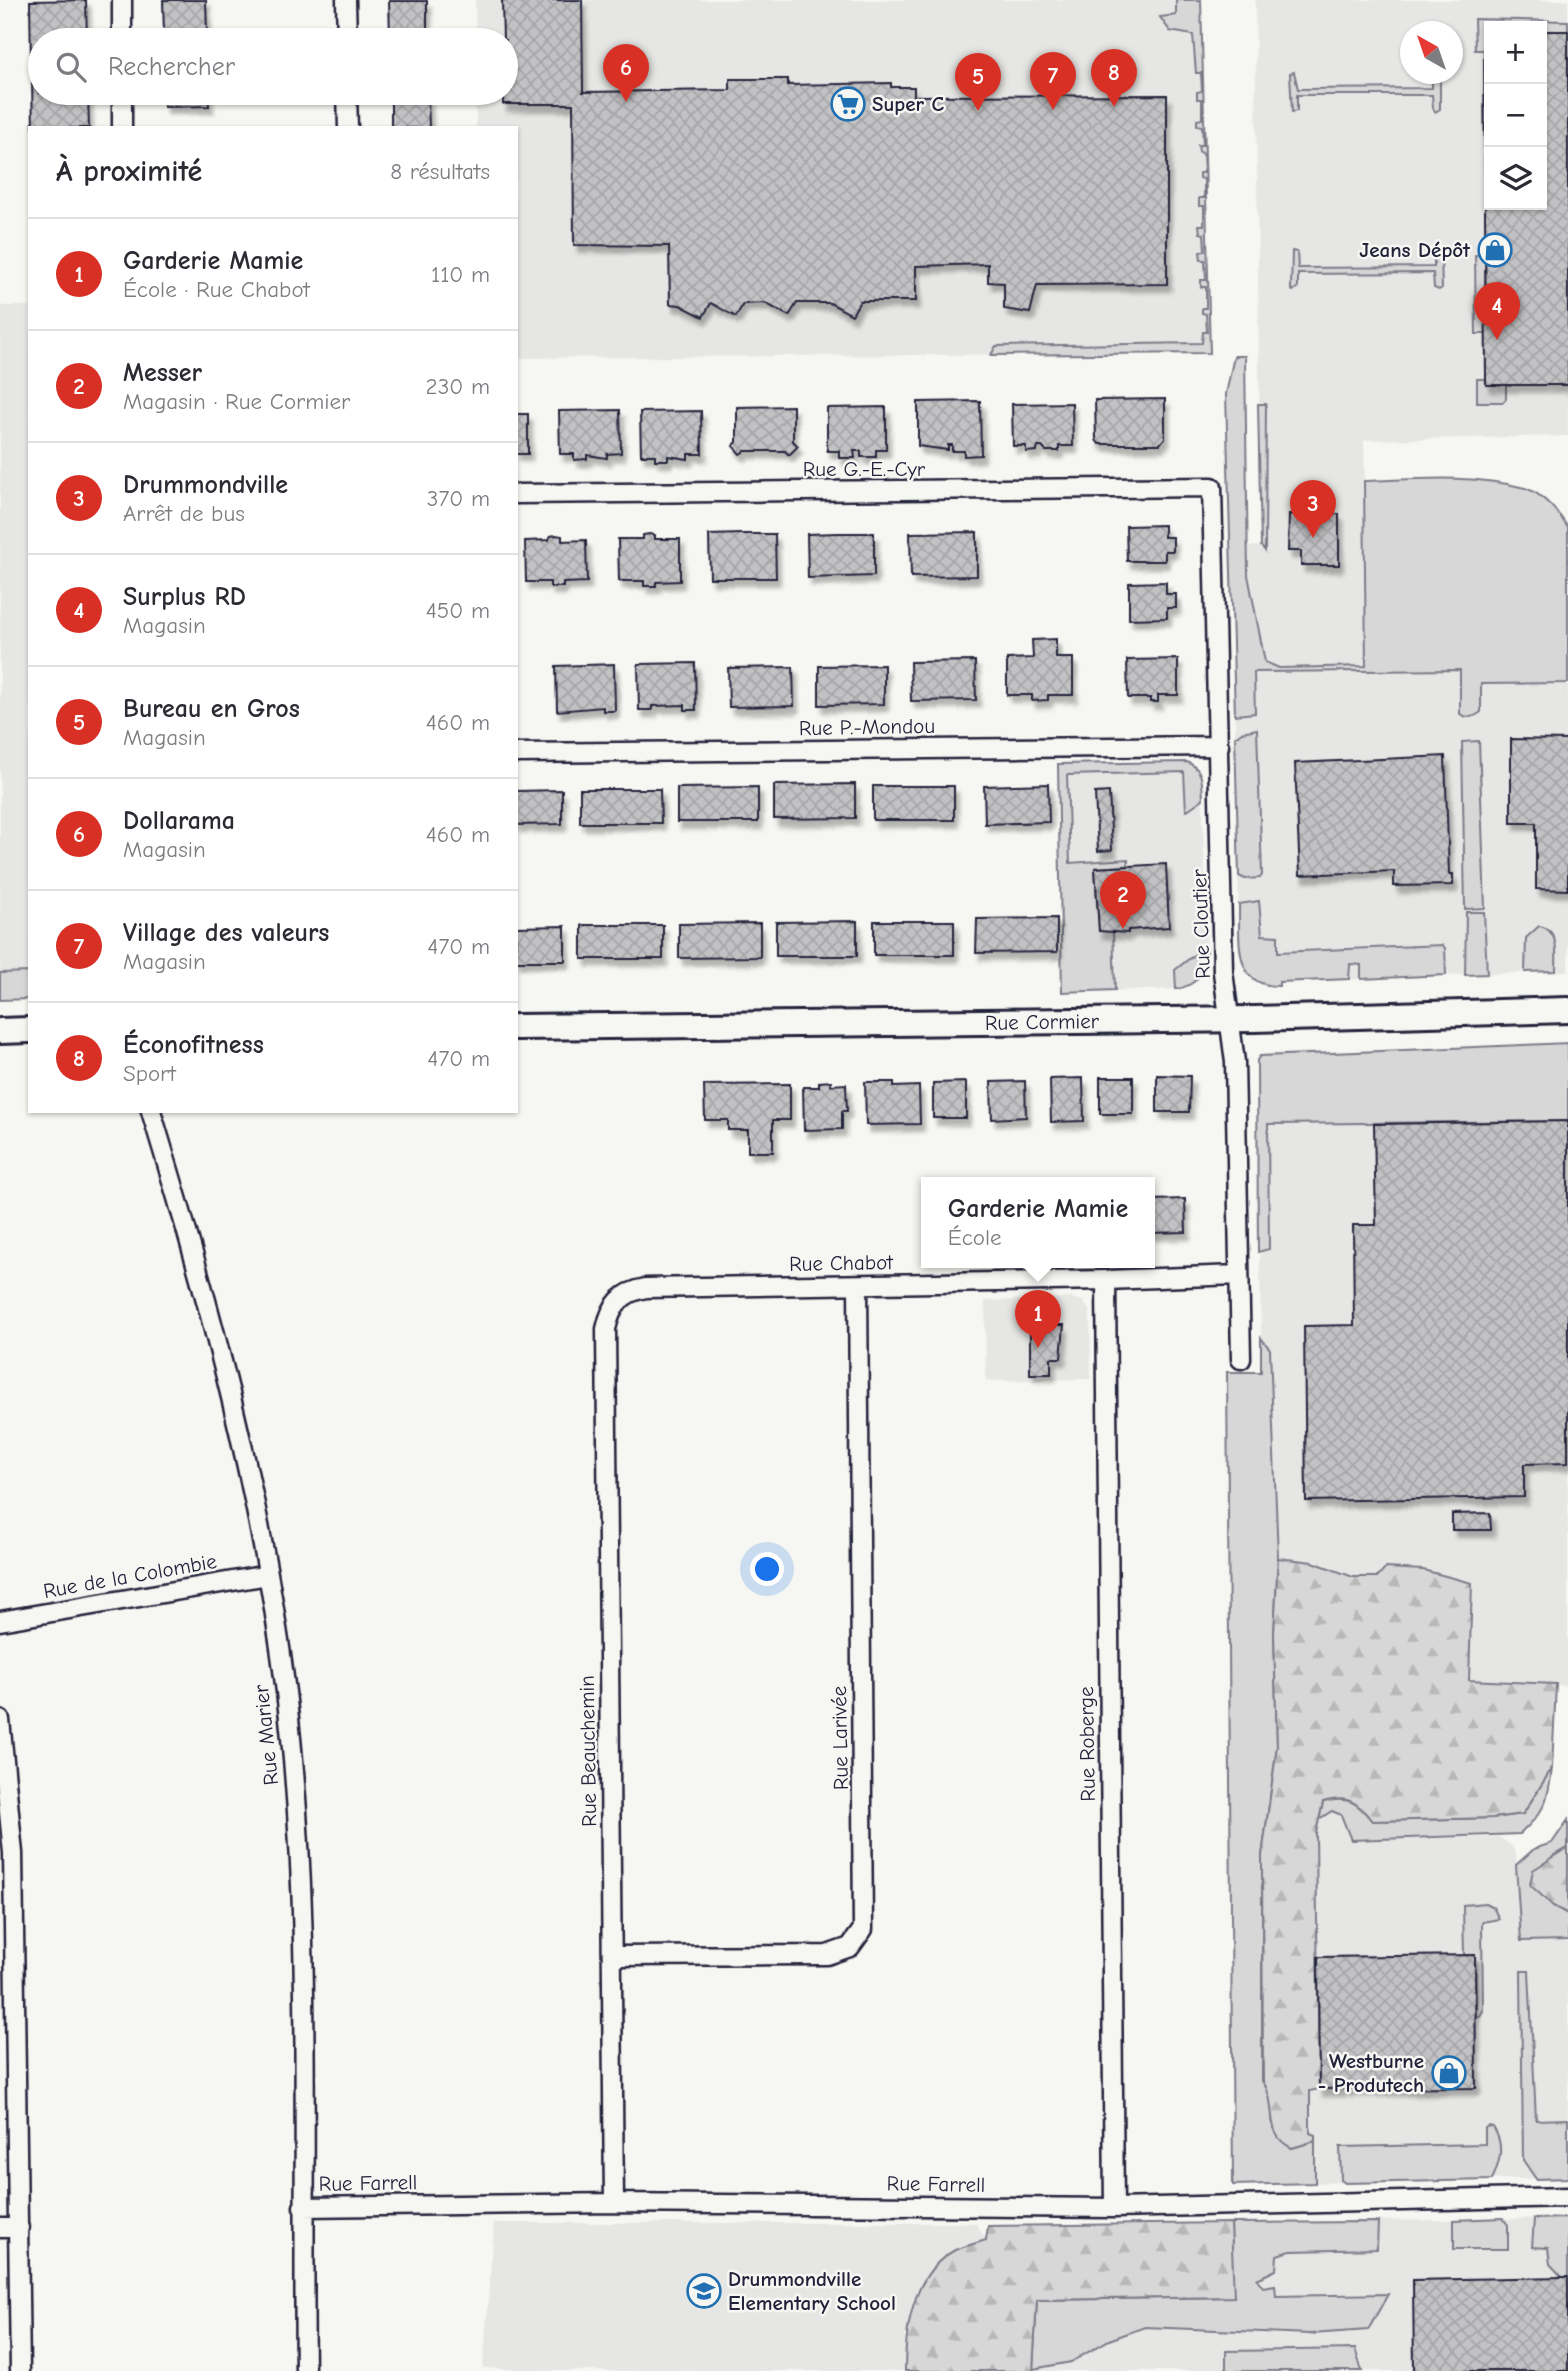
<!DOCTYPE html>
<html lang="fr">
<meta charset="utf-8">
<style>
body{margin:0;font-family:"Comic Neue",sans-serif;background:#f7f7f7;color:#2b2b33}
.controls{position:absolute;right:21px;top:21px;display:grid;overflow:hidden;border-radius:0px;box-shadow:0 2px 5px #0004}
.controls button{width:63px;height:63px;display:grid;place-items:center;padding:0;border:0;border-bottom:2px solid #e1e1e2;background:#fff;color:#2b2b33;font:35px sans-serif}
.compass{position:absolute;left:1400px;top:21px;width:63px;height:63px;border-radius:50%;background:#fff;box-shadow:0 2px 5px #0004;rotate:320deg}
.you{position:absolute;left:768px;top:1570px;width:24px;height:24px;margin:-18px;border:5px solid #fff;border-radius:50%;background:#1a73e8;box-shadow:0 0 0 10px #1a73e833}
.badge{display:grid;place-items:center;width:46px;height:46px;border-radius:50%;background:#d93025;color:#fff;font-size:23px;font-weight:700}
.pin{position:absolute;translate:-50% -58px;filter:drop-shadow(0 2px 4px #0008)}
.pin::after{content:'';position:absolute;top:37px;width:24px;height:21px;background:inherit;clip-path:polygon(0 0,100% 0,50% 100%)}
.popup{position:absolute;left:921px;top:1177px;width:234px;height:91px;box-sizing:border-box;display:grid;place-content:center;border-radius:0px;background:#fff;filter:drop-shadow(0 2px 5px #0005);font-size:23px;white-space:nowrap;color:#7c7c81}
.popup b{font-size:26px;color:#2b2b33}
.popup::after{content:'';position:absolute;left:50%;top:100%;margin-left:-14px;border:14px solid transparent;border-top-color:#fff}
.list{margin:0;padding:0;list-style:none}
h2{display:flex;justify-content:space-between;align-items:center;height:91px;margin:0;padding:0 28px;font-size:30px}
h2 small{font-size:23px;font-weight:400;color:#7c7c81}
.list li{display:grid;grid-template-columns:46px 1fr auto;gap:21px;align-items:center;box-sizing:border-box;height:112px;padding:0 28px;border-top:2px solid #e1e1e2}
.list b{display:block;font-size:26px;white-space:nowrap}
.list p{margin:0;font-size:23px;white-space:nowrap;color:#7c7c81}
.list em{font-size:23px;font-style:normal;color:#7c7c81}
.icon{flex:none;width:38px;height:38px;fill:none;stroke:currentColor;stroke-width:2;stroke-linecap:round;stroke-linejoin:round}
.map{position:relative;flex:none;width:1568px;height:2371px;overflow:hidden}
.search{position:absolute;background:#fff;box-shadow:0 2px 5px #0004;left:28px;top:28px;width:490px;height:77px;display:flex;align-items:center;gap:18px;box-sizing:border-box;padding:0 24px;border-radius:38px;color:#7c7c81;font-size:26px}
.panel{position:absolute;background:#fff;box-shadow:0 2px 5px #0004;left:28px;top:126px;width:490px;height:987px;border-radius:0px}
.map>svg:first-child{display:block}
.built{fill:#e6e6e4;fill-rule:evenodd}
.green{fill:#d7d7d7;stroke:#7c7c89;stroke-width:2}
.forest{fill:url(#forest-firs);stroke:#7c7c89;stroke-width:2}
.building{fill:url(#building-cross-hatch);stroke:#22223b;stroke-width:2;filter:url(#shadow)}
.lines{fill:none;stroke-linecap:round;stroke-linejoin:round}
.street-casing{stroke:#22223b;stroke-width:23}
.secondary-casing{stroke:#22223b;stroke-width:30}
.street{stroke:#f6f6f2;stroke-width:18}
.secondary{stroke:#f6f6f2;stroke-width:24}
.labels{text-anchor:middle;stroke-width:5;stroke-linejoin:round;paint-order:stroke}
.poi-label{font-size:21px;font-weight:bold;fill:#22223b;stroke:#f6f6f2;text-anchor:start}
.street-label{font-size:21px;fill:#22223b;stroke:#f6f6f2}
</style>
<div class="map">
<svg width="1568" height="2371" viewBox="0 0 1568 2371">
<defs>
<pattern id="forest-firs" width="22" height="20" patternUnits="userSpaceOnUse" patternTransform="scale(1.75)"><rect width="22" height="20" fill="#d7d7d7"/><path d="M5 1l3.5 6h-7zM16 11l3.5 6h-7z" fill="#b8b8b9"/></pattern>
<pattern id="building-cross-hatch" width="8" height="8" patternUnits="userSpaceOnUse" patternTransform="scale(1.75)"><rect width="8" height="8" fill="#c2c2c4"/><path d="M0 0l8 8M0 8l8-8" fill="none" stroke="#a6a6a9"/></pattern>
<filter id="shadow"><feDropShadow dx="4" dy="7" stdDeviation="2" flood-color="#0004"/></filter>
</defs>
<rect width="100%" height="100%" fill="#f6f6f2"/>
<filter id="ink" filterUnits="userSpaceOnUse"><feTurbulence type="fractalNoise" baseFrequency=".0143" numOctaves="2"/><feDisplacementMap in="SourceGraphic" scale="14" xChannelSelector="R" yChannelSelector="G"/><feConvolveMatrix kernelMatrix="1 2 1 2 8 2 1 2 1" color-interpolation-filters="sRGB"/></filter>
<g filter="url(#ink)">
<path class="built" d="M475 0H1201L1210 353 516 358V128H476V93H506V40H476Z
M1255 0H1568V436L1364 440 1367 659 1568 657V971L1279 982V986L1271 987 1253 980 1245 972 1240 960 1231 547 1261 546ZM1489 26H1542V205H1489ZM1410 32H1452V74H1410Z
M0 306H30V999L0 1000Z
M1187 762 1195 765 1202 777 1207 952 1202 974 1188 987 1179 989 1062 992 1058 764Z
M1568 1043V1686L1469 1680 1471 1583 1423 1570 1386 1568 1378 1577H1353L1313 1562 1278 1558 1270 1349 1261 1338 1257 1060 1265 1054Z
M1072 1298 1083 1301 1090 1312 1091 1379 986 1381 985 1301Z
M1332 1811 1341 1816 1352 1840 1499 1837 1512 1846 1516 1855 1521 1940H1568V2178L1315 2183V2135L1310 2133V2090L1318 2089 1316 1833 1319 1819Z
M1568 2218V2371H1033L1037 2300 1233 2297 1231 2223Z
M494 2223H975L987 2240 954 2251 928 2276 912 2306 905 2337V2371H550L483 2368Z"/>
<path class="green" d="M1176 0H1201L1210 353 991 355 996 346 1202 343 1203 332H1207L1206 314 1202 313V308H1206V287H1201V280H1206L1205 260H1201L1200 252 1205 251 1204 234 1200 233 1199 225H1204V206H1199V198H1204V179L1199 178V173H1204L1203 153 1199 152 1198 145H1203L1202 126 1197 125V120L1202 119V99H1197V92L1202 91 1201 73H1196L1193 35 1170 31 1160 17 1176 15Z
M1474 19 1568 21V31H1542V26H1489V32H1484V50H1475Z
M1294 72 1298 89 1432 88V74H1440V109L1435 112 1433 108 1432 95H1297V111L1292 112 1290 73Z
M1438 249 1441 255 1442 288 1439 290 1434 288 1433 273 1298 274V287L1293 291 1291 289 1292 251 1297 252 1298 268 1434 267V251Z
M1475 255H1485L1486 334H1476Z
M1234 356H1245L1248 575 1265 662 1279 668 1366 666 1364 481C1416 479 1475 474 1525 488 1542 493 1560 514 1568 528V683L1481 684V712C1475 717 1467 719 1460 714V670L1254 672 1255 713 1235 715 1226 394Z
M1477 379H1486V385H1506V399L1503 402H1477Z
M1258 404H1266L1265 551 1261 546Z
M1257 729 1262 875 1260 878 1245 879 1239 876 1235 737 1242 732Z
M1479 741 1485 908 1465 909 1462 742Z
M1187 762C1204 769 1202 783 1203 799L1186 811 1184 772 1067 775 1070 863 1128 859V866L1095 868 1099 930H1113L1115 990 1062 992 1058 764Z
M1259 901 1262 935 1278 936V952L1442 945 1445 948 1446 975 1361 979V965L1350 964 1349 979 1279 982V986C1232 987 1240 938 1239 904Z
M1466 912H1484L1487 974 1465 975Z
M1539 926C1560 929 1556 955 1556 971L1525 972 1526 938Z
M1207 950C1207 971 1197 986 1176 989L1175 970 1199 951Z
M30 972V999L0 1000V973Z
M1568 1043V1121L1268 1124 1269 1249 1258 1252 1257 1060 1260 1056Z
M1261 1338 1270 1349 1278 1558 1274 1634 1277 1746 1262 1856V2081L1271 2095 1273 2128 1292 2148 1315 2141V2183L1233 2185 1227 1372H1261Z
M1552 1768C1548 1802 1545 1811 1520 1834L1351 1840 1341 1815 1332 1811 1319 1819 1323 1802C1348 1796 1357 1801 1372 1821L1493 1818 1523 1814Z
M1568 1820V1848L1555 1855 1553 1906 1568 1914V1940L1521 1941 1516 1865 1534 1849 1552 1843Z
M1485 1903 1493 1907 1499 1919 1482 1922 1483 2011 1480 2016 1476 2017 1475 1956H1464L1463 1905Z
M1521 1971H1529L1536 2120 1568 2119V2178L1536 2179 1523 2160Z
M1488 2126 1493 2127C1505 2145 1500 2162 1492 2180L1345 2183 1341 2180 1340 2147 1485 2144V2128Z
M1503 2218 1508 2225V2249H1454V2220Z
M1568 2218V2277H1562L1550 2264 1548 2248 1532 2247 1534 2219Z
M1378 2222 1377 2249 1291 2251 1277 2255 1276 2270 1257 2279 1263 2287 1275 2285 1276 2296 1388 2294 1368 2330 1311 2334 1145 2327 1109 2340 1071 2362 1033 2369 1037 2300 1233 2297 1231 2223Z
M1355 2349 1362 2371H1226V2351Z"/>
<path class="forest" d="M1278 1558 1313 1562 1353 1577H1378L1386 1568 1423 1570 1472 1583 1469 1680 1556 1684 1552 1768 1523 1814 1493 1818 1372 1821C1357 1801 1348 1795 1323 1802L1316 1833 1319 2089 1310 2091V2133L1315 2135V2141L1292 2148C1262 2134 1279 2108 1263 2081L1262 1856 1277 1746 1274 1634Z
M1568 1848V1914L1553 1906 1530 1885 1533 1870Z
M1231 2223 1234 2297 1037 2300 1033 2371H905C905 2328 912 2273 955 2250 965 2246 976 2243 986 2240L988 2226Z"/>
<path class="building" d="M86 0 87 40H40V64L31 65 30 1Z
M163 0H206L207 32 164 33Z
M502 0H582L583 92 730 90V79H788V85L891 83V87H914V96L1167 95V284L1037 285 1030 313 1004 309V283L988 282V264L916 266V301H860L852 315 830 303H797L789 316 765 303 743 304 736 317 711 303 703 317 680 305 670 304 669 246 574 245 573 104H503L506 40H503Z
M389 1H427V34L390 35Z
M1542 31H1568V385H1486L1484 32H1489V205H1542Z
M32 82H40V93H88L89 128H33Z
M164 93H208L209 106 164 107Z
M391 97H428L429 128H391Z
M1165 399V438L1160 444H1099L1096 440 1095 400Z
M980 401 981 455 964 456V451H952V445H948V450L918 446V402Z
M1072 403 1073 446H1059V451H1046L1042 447H1038L1037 451 1026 452V446H1013L1012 404Z
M793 406V441L798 446 789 455 785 451H745L740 454 733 446 737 442V407Z
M886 407V450H876V457H861V451H854L855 458H839V451H827V408Z
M620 410 621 453 607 454V458L587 455V459L574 460V454H560L559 411Z
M701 411 702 454H688V459L668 456V460H655V455H641L640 412Z
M516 414H528V454H516Z
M1289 514H1339V565H1301V551H1288Z
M1164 525V537H1173V551H1165V561H1127L1126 526Z
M977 532V576L911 577 910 533Z
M839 533H874V576L808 578 807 534Z
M649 534 655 535V539H680V581L656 582V586H644V581H619L618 539H643V535Z
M742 534H775L776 578H710L709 535Z
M556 535 562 536V541L586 540 587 582 563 583V587H550V582H526L525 541 549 540 550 536Z
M1166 582V594H1176V608H1167V618L1129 619V583Z
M1056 639V658H1073V695H1048V700L1032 701V695H1007V659L1033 658 1032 640Z
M1178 659V695H1158V702H1150V698H1128L1127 660Z
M975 661 976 700 911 701 910 662Z
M695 663 696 710H685V705L652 706V710H639L638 664Z
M614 664 615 711H603V707L557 711 556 666Z
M884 665V704L819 705V666Z
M793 667 794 706 729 707 728 668Z
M1511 739 1568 740V890L1536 889V823H1511Z
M1445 756 1449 874H1453V885L1394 886V871L1300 875 1295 763Z
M855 784V818L774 819V785Z
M1048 784 1049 822 985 824 984 786Z
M873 786H954V820H873Z
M758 787V822H677V788Z
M580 789H660L661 823H580Z
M562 790V824L516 825V791Z
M1109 792 1112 850 1098 851 1095 793Z
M1166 864 1169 927 1128 930V933L1099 931 1095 868Z
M1057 918V952L976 953 977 919Z
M857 921V956H776V922Z
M874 921H954V955H874Z
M760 923V957L679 958V924Z
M582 925H663V959H582Z
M565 926V961H516V927Z
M1157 1075 1190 1076 1189 1112H1157Z
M1100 1077H1133V1114H1100Z
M1083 1078 1084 1121 1051 1122 1050 1079Z
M831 1081V1085L846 1084 847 1111H842V1129L804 1130 803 1087H819V1082Z
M1025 1081 1026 1117 992 1119 991 1082Z
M865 1082H894V1087L919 1086 920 1124 866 1125Z
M966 1082V1118H933V1083Z
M790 1084V1120H773V1152H748V1130H728V1120H705L704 1085Z
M1568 1121V1463L1524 1464V1497L1306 1501 1304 1326 1354 1325 1353 1225H1376L1374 1124Z
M1185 1199 1186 1232 1150 1233V1200Z
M1030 1325H1064L1061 1358H1051V1374H1030Z
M1490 1513 1491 1530H1452V1514Z
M1475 1955 1476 2088 1319 2089 1318 1957Z
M1562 2277H1568V2371H1414L1413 2280Z"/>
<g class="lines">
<defs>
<path id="street" d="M122 0V40
M346 0 347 40
M347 93 348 128
M122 128V93
M516 494 1212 487 1223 972 1235 1062 1241 1359
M516 753 1219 746
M151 1111C210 1304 261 1491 286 1692 313 1916 302 2145 305 2371
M1106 1280 1114 2208
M0 1621 268 1575
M0 1720 13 1853 20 2371
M613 1956 827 1955 850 1947 863 1929 858 1285
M614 2203 606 1329C611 1305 622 1292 646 1288L1106 1280 1237 1275
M303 2207 614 2203 1114 2208 1568 2197
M0 2228H19"/>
<path id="secondary" d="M516 1027 1255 1019 1568 1010
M0 1031 30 1030"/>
</defs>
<use href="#street" class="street-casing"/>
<use href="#secondary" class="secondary-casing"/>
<use href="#street" class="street"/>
<use href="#secondary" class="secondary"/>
</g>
</g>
<defs>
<symbol id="supermarket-ring" viewBox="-11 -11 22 22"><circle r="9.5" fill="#f6f6f2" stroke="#1f6fb2" stroke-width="1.5"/><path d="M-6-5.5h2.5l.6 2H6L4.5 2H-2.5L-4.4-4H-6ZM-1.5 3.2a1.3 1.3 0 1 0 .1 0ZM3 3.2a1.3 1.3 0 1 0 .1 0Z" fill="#1f6fb2"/></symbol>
<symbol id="shop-ring" viewBox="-11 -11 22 22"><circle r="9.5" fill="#f6f6f2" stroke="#1f6fb2" stroke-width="1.5"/><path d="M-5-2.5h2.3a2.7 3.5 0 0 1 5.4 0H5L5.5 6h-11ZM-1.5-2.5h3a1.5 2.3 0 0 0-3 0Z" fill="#1f6fb2"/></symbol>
<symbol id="school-ring" viewBox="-11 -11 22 22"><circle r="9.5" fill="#f6f6f2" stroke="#1f6fb2" stroke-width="1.5"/><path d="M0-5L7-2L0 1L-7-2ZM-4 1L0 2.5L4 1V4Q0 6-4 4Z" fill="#1f6fb2"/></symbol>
</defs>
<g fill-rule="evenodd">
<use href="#supermarket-ring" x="829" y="85" width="38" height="38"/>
<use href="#shop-ring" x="1476" y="231" width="38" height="38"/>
<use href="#shop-ring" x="1430" y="2054" width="38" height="38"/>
<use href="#school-ring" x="685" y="2272" width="38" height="38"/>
</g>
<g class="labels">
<g class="poi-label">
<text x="872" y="111">Super C</text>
<text x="1470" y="257" text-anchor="end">Jeans Dépôt</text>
<text x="1424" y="2068" text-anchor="end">Westburne<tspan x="1424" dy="24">- Produtech</tspan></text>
<text x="728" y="2286">Drummondville<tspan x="728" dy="24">Elementary School</tspan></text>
</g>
<g class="street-label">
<text x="864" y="476">Rue G.-E.-Cyr</text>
<text transform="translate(867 727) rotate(-1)" y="7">Rue P.-Mondou</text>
<text transform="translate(1201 924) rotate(-92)" y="7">Rue Cloutier</text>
<text transform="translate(1042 1022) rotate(-1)" y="7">Rue Cormier</text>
<text transform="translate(841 1263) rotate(-1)" y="7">Rue Chabot</text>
<text transform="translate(130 1576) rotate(-10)" y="7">Rue de la Colombie</text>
<text transform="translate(266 1735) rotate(-96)" y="7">Rue Marier</text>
<text transform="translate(840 1738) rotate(-91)" y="7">Rue Larivée</text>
<text transform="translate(1087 1744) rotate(-91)" y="7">Rue Roberge</text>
<text transform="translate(588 1751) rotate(-91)" y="7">Rue Beauchemin</text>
<text transform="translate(368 2183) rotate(-1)" y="7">Rue Farrell</text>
<text transform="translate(936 2184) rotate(1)" y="7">Rue Farrell</text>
</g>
</g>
</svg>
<div class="controls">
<button>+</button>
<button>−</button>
<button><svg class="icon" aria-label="layers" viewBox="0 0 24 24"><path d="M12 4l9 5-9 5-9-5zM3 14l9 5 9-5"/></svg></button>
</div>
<svg class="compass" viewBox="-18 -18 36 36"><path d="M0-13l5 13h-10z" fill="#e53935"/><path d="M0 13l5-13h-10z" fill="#7c7c81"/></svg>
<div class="you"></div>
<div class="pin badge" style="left:1038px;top:1348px">1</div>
<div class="popup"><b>Garderie Mamie</b>École</div>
<div class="pin badge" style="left:1123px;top:929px">2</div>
<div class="pin badge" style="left:1313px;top:538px">3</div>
<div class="pin badge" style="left:1497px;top:340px">4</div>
<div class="pin badge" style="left:978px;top:111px">5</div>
<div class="pin badge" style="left:626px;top:102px">6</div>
<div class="pin badge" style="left:1053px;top:110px">7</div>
<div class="pin badge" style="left:1114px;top:107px">8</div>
<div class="search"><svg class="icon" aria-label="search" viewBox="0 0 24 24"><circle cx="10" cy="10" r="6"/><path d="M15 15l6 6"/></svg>Rechercher</div>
<section class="panel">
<h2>À proximité<small>8 résultats</small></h2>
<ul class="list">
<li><span class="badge">1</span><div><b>Garderie Mamie</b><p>École · Rue Chabot</p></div><em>110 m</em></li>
<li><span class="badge">2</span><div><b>Messer</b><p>Magasin · Rue Cormier</p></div><em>230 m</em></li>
<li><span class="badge">3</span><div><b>Drummondville</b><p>Arrêt de bus</p></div><em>370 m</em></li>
<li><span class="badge">4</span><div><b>Surplus RD</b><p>Magasin</p></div><em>450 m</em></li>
<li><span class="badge">5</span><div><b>Bureau en Gros</b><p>Magasin</p></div><em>460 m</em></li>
<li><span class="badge">6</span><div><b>Dollarama</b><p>Magasin</p></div><em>460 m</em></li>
<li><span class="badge">7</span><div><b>Village des valeurs</b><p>Magasin</p></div><em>470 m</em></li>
<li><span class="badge">8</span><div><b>Éconofitness</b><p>Sport</p></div><em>470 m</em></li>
</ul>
</section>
</div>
